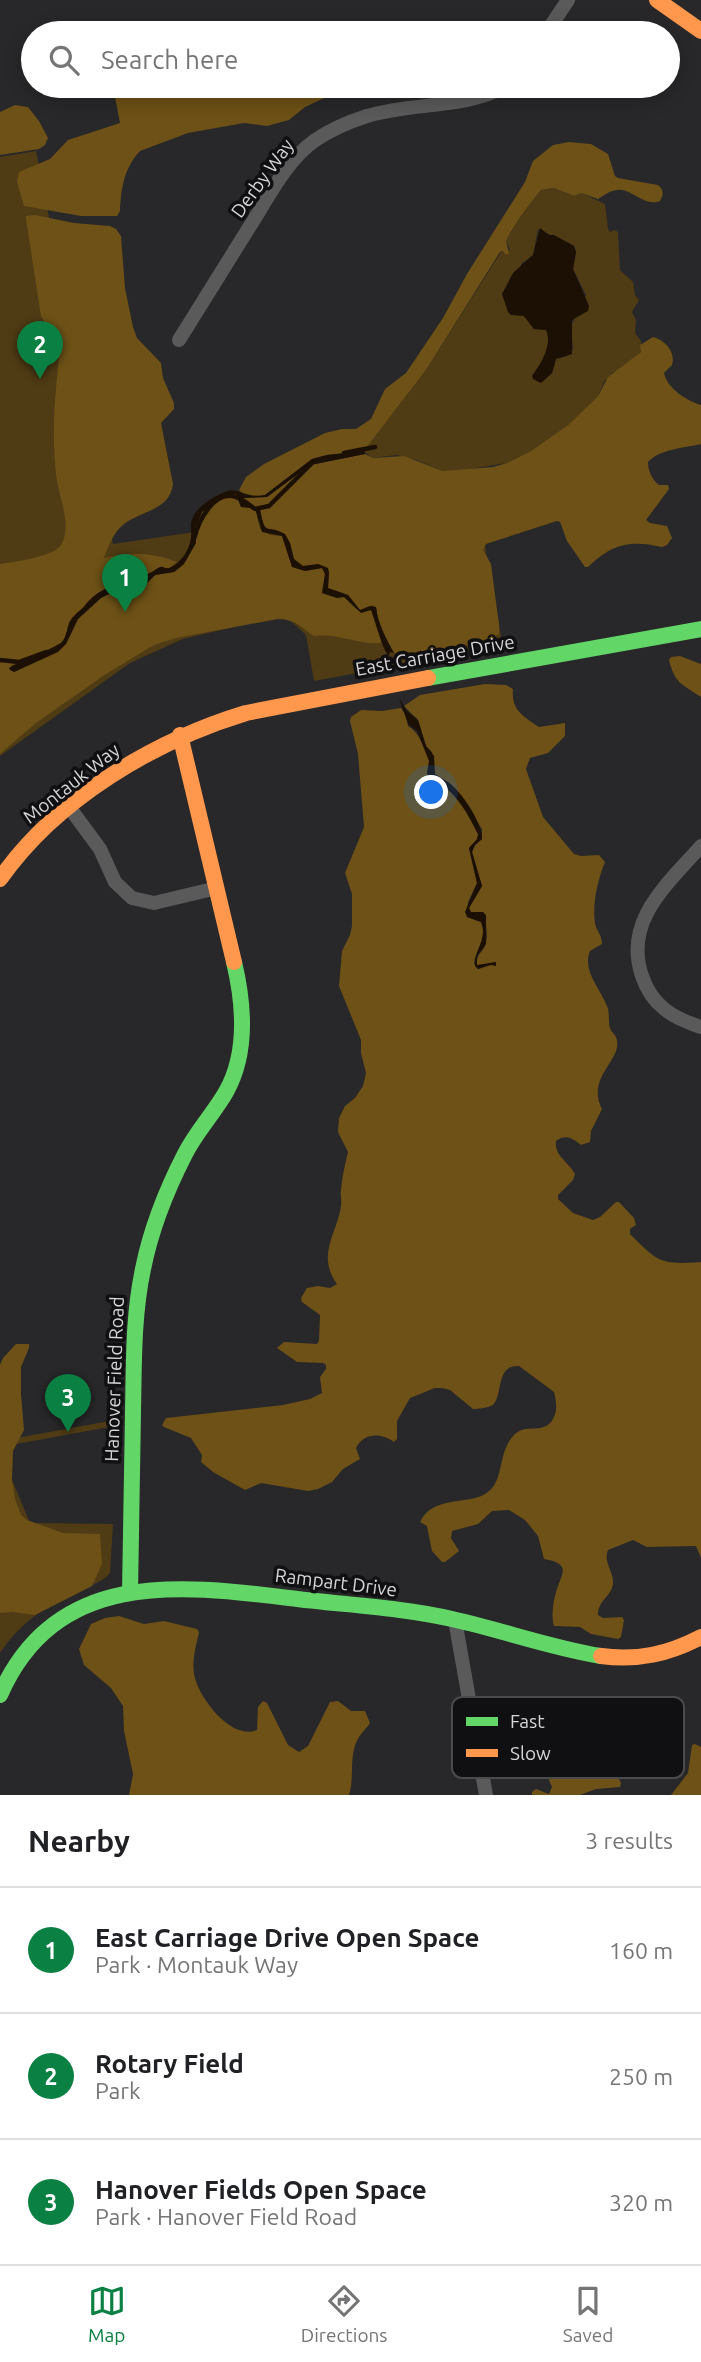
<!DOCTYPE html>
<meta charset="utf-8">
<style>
body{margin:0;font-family:Ubuntu,sans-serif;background:#f2f2f2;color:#202124}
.you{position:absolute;left:432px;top:793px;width:24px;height:24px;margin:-18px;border:5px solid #fff;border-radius:50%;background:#1a73e8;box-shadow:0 0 0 10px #1a73e833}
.badge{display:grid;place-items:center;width:46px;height:46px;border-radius:50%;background:#0b8043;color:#fff;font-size:23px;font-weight:700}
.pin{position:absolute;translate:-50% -58px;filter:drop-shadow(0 2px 4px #0008)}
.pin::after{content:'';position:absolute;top:37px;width:24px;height:21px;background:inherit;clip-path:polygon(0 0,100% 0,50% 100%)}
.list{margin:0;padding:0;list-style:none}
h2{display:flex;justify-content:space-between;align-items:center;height:91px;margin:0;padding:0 28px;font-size:30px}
h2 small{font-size:23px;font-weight:400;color:#757577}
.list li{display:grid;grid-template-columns:46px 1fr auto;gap:21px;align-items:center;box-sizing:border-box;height:126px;padding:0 28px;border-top:2px solid #e0e0e0}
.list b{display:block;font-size:26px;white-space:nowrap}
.list p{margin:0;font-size:23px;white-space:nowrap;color:#757577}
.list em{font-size:23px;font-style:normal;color:#757577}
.icon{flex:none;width:38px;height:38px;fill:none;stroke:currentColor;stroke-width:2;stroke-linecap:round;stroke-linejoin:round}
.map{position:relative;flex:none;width:701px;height:1795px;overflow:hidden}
.search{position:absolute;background:#fff;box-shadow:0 4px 18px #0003;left:21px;right:21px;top:21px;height:77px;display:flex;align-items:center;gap:18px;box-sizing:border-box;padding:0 24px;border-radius:38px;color:#757577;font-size:26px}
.sheet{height:469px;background:#fff}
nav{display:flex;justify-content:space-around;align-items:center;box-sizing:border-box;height:98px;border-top:2px solid #e0e0e0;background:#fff;font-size:19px;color:#757577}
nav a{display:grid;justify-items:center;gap:4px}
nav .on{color:#0b8043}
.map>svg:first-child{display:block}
.green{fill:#4f3b14;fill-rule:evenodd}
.forest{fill:#6d5116}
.water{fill:#1c1004}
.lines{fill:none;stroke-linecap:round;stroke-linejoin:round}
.stream{stroke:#1c1004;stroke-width:4.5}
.street{stroke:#5a5a5b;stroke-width:14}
.fast{stroke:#63d668;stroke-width:16}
.slow{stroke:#ff974d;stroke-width:16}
.labels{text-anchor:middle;stroke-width:7;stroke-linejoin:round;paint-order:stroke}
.street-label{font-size:19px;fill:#d6d5d7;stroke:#100f11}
.key{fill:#100f11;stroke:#4b4a4c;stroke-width:2}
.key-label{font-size:19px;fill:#d6d5d7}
</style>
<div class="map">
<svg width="701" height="1795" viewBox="0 0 701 1795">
<rect width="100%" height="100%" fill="#282729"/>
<path class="green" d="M36 151 113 544 324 513 474 485 503 646 314 681 306 635 284 615 183 639 130 663 0 756V157Z
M554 188 574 196 581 193 605 204 608 229 610 232 614 230 618 232 620 270 633 282 635 295 639 300 632 312 636 320 635 333 641 341V352L622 369 612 373 604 382 598 396 568 425 531 451 507 463 458 471H443L419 461 397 455 372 458 364 451 426 370 501 252 510 250 506 241C516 223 528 206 541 190ZM538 229C550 236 562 238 574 246L576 252 573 269 586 295 571 326 573 349 567 356 556 359 552 373 538 382 532 376C541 364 553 345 546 330L534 329 524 316 521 264 533 255Z
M115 1420V1426L0 1447V1441Z
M0 1451 30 1523 113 1524 110 1573C101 1584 85 1587 71 1593 42 1608 18 1626 0 1653Z"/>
<path class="forest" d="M137 86H366L339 91 305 107 289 120 267 126 244 123 188 133 140 151C124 168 121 189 120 211L117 216H81L24 206 17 182 19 172 50 159 68 140 120 123 115 97 116 94Z
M15 105 28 107 39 121 48 138 45 145 39 149 0 155V112Z
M569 142 591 144 608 154 615 176 618 178 658 185C664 190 664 194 660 201 642 208 630 184 613 191 607 192 602 197 598 199L581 193 574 196 554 188 541 190C528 206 516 222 506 241L509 253 506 255 503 251 500 252 426 370 364 451 327 455 312 459 265 495C256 497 246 498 239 490L246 477 264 464 325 433 342 429H356L371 419 385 389 406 373 443 318 467 274 525 182 533 161 553 145Z
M35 215 74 223 110 226 116 229 121 236 125 288 133 327 137 338 161 363 163 378 174 403V409L161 423 173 484C170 510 143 510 124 524 114 532 108 546 104 558 129 552 153 552 177 562L169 568H159L136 584 127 577H124L110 591 98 595 69 622 66 638 61 643 21 663 11 665 15 672 66 644 78 619 101 598 117 590 123 581 128 582 134 589 144 586 155 575 174 572 182 566 196 540 195 528 202 512 227 495 236 494 241 507 252 508 256 511 260 529 270 535 282 536 292 567 305 571 322 568 325 574 322 593 337 598 344 597C356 607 354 613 371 610L381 636V643C357 645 340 633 314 636 299 626 297 620 278 619L176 638 154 645 106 674 36 723 0 754V564C14 562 53 557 61 545 72 527 60 499 57 481 50 434 56 386 61 339L47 327 41 316 26 219V216Z
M653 337C665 340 676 352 672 365L664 373C667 388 687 401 701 405V444C684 448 660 449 648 462 648 471 652 479 659 485H668L669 489 646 520 650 523 667 526 672 538 667 545 662 547C630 540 613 543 588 567H585L567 541 560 522 557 521 486 544 483 550 491 564 499 625V634C479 649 419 652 394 653 387 640 376 625 377 609L373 605 360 610 348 595 328 588 329 572 322 565 303 566 294 559 290 543 281 532C261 528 265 529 260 510L254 506 243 502 240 498 267 497 310 465 365 454 373 458 404 456 443 471 493 467 507 463 531 451 568 425 598 396 608 377 641 352 640 345Z
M680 656 701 664V697C682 684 675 684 669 660L671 657Z
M485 684 506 685 513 689C511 710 523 716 539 727L565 723V736L548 753 530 758 526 769 543 817 574 854 581 856 599 855 605 862C598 879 592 904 595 923 596 931 602 934 602 944L590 951C582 971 600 988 607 1006 610 1013 608 1022 610 1028 611 1032 615 1034 616 1037 625 1059 585 1076 602 1109L591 1131 590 1142 581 1145C572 1138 566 1134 556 1141 554 1156 568 1161 575 1174L573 1180 558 1195V1199L573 1213 593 1220 600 1217 616 1202H619L634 1218 636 1225 630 1229V1234C658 1262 660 1265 701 1262V1558L696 1546 647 1547 633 1540 608 1550C603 1563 614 1571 613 1584 611 1597 598 1600 598 1615L603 1618 622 1617 624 1620 621 1637 618 1639 591 1634 580 1627 554 1626C551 1617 553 1602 556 1592 561 1574 573 1564 544 1559L538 1536 525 1520 509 1510 492 1511 478 1524 452 1531 451 1538 459 1551 445 1562H442L432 1551 427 1526 420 1522C433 1494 471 1506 488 1492 505 1479 497 1451 515 1434 527 1423 544 1435 553 1419 558 1411 556 1400 554 1392L519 1366C494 1364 504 1400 491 1406 486 1408 478 1409 473 1409L450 1390 442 1388H435L410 1398 397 1421V1439L394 1442C382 1433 364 1432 356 1448L360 1459 343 1469 332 1482 318 1489 308 1491 261 1483 245 1490 213 1472 201 1462 202 1455 191 1438 164 1427 162 1425 166 1418 283 1405 310 1399 322 1393 320 1377 326 1369V1365L323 1363 297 1362 277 1348 284 1342 317 1344 319 1341 320 1315 302 1302 301 1298 307 1288 318 1286 330 1288 337 1284C316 1255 337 1234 341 1206 342 1200 340 1195 341 1190 342 1177 345 1164 348 1152L338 1132 339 1118 345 1106 355 1098 363 1086 366 1073 361 1053V1040L339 986 342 951 350 935 352 926V894L345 873 364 827 358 754 350 721 351 717 361 710 382 711 401 708 407 717 408 726C419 732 425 748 429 760 430 766 427 771 428 777 454 788 466 810 478 834V839L469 848 477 883 468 902 467 917 481 922C488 938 476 948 474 963L478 969 496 962 477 966C476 952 483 954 486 943 488 933 486 922 483 912H471L469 908 482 886 472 852 475 845 482 839V829L451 784 435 774 432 752 426 746 418 720 404 706 420 695Z
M16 1344H29V1348L21 1367V1394L24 1430 13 1451 12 1480 15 1499 21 1515 27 1520 63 1533 100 1534 102 1564 92 1586 35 1615 12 1612 0 1613V1365L3 1358Z
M119 1616 144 1624 164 1621 197 1629 199 1632C196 1647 192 1658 194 1674 198 1697 231 1741 257 1730L258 1707 263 1701 267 1703 288 1745 299 1752 308 1746 330 1702 338 1701 351 1711H365L370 1723C367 1728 362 1732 359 1737 348 1754 355 1777 349 1795H129L133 1774 124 1731 123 1706 111 1688 84 1665 79 1649 91 1624 105 1618Z
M589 1728 595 1731C596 1744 586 1760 600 1770 605 1773 612 1773 617 1775L621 1783 620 1787 596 1789 580 1795H532V1792L536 1789 549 1794 552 1787 549 1780 550 1777 570 1775 572 1770 573 1757 580 1748Z
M695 1744 701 1747V1795H671L688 1773 692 1745Z"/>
<path class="water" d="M540 228 549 235H554L574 246 576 252 573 269 589 306 588 311 572 320V354L556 359 552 373 541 383 533 379 532 376C541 364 553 345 546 330L534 329 524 316 511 315 508 312 502 294 513 273 533 255Z
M364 451 365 454 310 465 267 497 241 498 243 502 254 506 260 510C266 538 265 523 285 534L290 543 294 559 303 566 318 564 328 568 329 572 328 588 348 595 360 610 370 606 376 607C378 624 386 638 394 653L390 652 389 656C382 649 376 623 371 610L361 613 344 597 337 598 322 593 325 574 322 568 305 571 292 567 282 536 262 532 256 511 252 508 241 507 236 494 227 495 202 512 195 528 196 543 184 564 174 572 155 575 144 586 138 589 123 581 117 590 101 598 78 619 66 644 58 652 14 672 10 670 9 668C25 658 45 653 61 643 68 636 66 626 72 618 87 601 108 593 124 577H127L136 584C145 580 150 572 158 568 166 565 161 569 169 568 174 567 182 559 185 554 190 546 192 538 191 529 189 510 211 498 225 492 237 486 247 499 265 495L312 459 327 455Z
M399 698 407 711 418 720 426 746 434 756 435 774C439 777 445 780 449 783 462 792 483 824 482 839L475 845 472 852 482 886 469 908 471 912H483L486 915V944L477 956V965L496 962V966L491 965 478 969 475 966C474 950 488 939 481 922L467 917 465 912 477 883 469 848 477 839 478 834C466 810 454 788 428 777L427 773 429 761 417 731 408 724Z"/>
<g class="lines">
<path class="stream" d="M344 453 375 447
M194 539C198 522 214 489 236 497 243 499 249 505 255 509L269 506 313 462
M85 609C100 586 130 584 153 574
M0 660 19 662 46 652"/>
<path class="street" d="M546 33 568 0
M179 340C203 302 226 264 250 226 268 198 286 161 314 141 330 130 348 122 367 116 413 102 464 109 507 86
M69 807 100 849 115 882 132 898 154 903 217 888
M701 846C668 884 623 920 642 976 652 1006 673 1018 701 1027
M455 1620 486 1795"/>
<path class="fast" d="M428 678 701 629
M130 1593C131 1533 132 1472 133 1412 134 1364 133 1316 143 1269 151 1229 166 1191 185 1154 196 1132 214 1113 226 1092 248 1053 244 1004 234 962
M0 1695C55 1570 177 1584 289 1598 344 1605 399 1607 452 1619 502 1630 551 1648 601 1656"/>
<path class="slow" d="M657 0 701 31
M180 735 234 962
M0 879C56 799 154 741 246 713L428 678
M601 1656C638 1661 668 1654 701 1637"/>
</g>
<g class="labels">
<g class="street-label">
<text transform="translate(262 178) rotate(-54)" y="7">Derby Way</text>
<text transform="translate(435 655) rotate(-10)" y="7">East Carriage Drive</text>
<text transform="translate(71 783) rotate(-38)" y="7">Montauk Way</text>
<text transform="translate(114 1379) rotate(-88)" y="7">Hanover Field Road</text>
<text transform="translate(336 1582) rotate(7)" y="7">Rampart Drive</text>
</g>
</g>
<rect x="452" y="1697" width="232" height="81" rx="10" class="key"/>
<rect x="466" y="1717" width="32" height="9" fill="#63d668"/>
<rect x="466" y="1749" width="32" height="8" fill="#ff974d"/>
<g class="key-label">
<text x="510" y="1728">Fast</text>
<text x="510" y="1760">Slow</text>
</g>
</svg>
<div class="you"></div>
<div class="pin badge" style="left:125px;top:612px">1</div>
<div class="pin badge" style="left:40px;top:379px">2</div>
<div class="pin badge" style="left:68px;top:1432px">3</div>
<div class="search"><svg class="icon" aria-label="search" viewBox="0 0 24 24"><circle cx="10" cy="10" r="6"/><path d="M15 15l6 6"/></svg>Search here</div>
</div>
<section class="sheet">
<h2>Nearby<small>3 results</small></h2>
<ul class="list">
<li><span class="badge">1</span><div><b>East Carriage Drive Open Space</b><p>Park · Montauk Way</p></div><em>160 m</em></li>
<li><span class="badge">2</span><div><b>Rotary Field</b><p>Park</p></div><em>250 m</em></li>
<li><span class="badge">3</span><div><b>Hanover Fields Open Space</b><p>Park · Hanover Field Road</p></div><em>320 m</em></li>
</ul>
</section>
<nav>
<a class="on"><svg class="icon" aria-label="map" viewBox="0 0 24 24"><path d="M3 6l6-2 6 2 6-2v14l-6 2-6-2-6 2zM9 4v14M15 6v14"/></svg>Map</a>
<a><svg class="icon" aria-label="directions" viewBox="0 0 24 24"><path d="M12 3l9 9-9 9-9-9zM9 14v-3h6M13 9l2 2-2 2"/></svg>Directions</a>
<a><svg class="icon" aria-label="saved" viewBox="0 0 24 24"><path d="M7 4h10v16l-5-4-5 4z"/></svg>Saved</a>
</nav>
